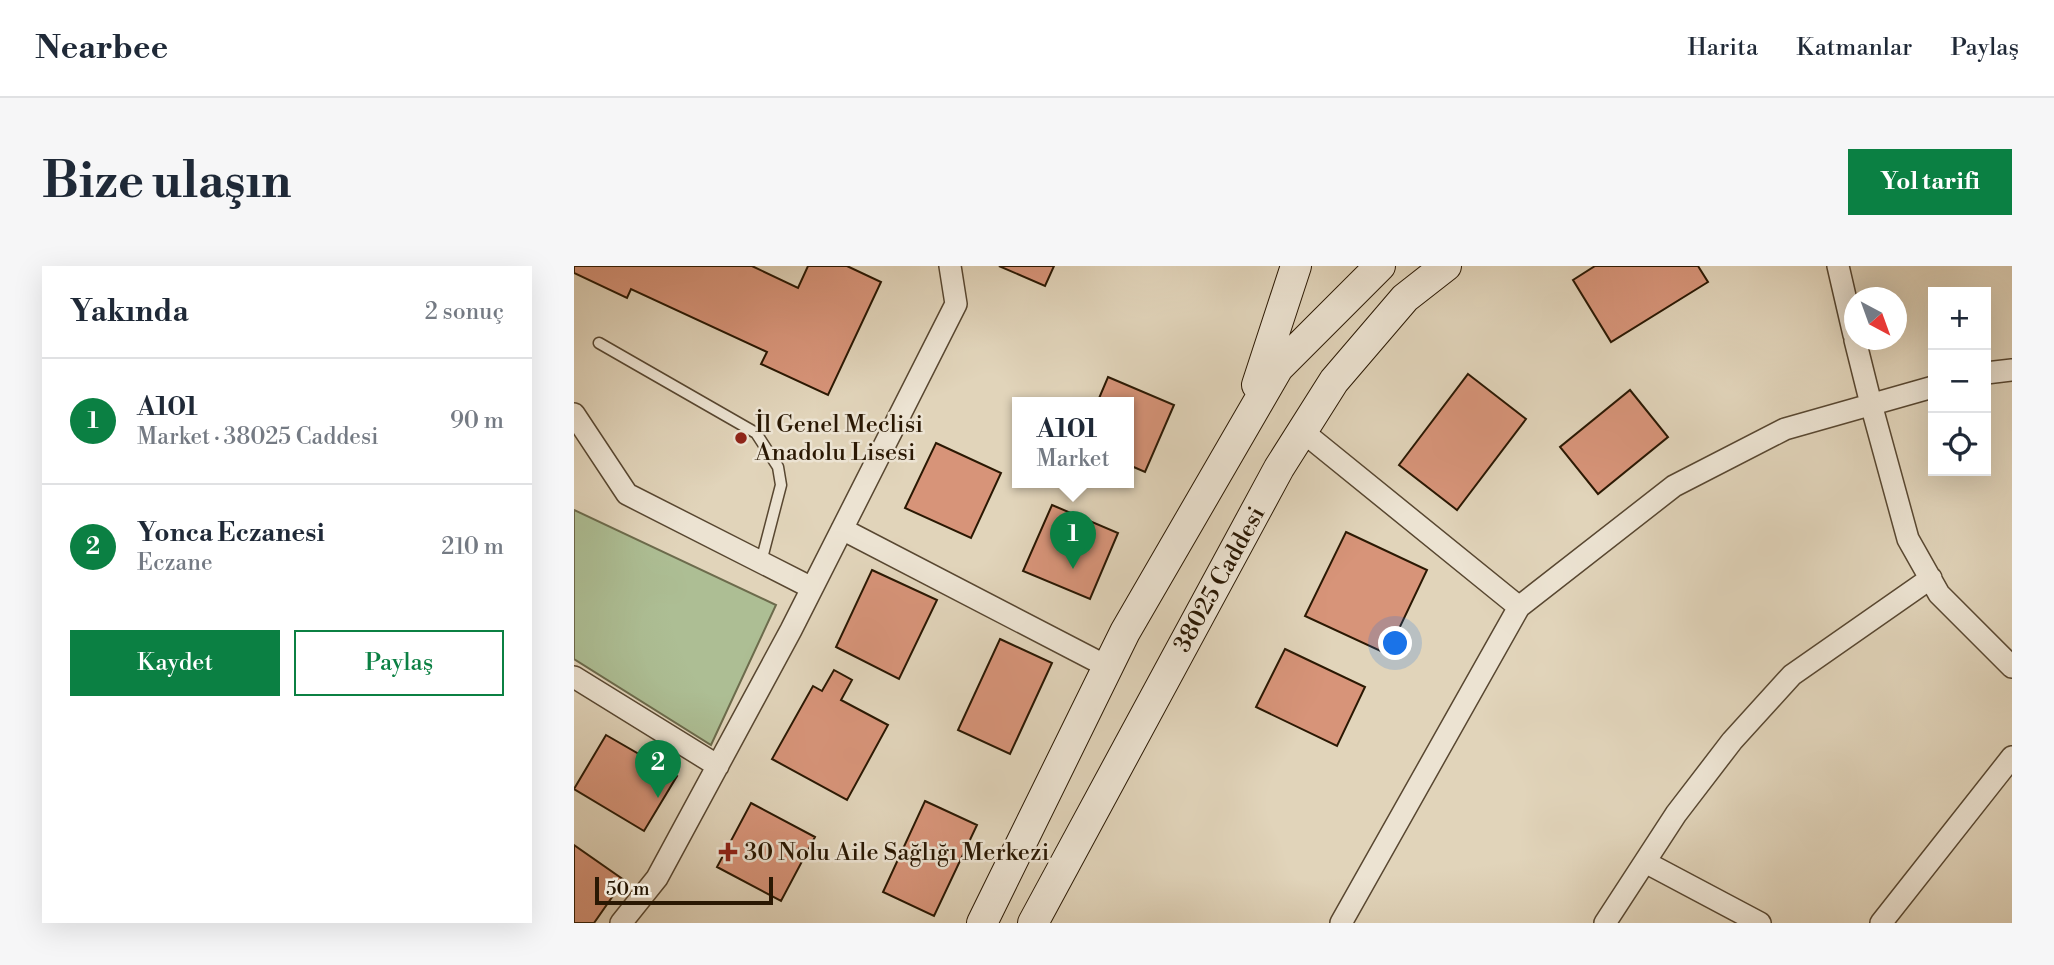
<!DOCTYPE html>
<html lang="tr">
<meta charset="utf-8">
<style>
body{margin:0;font-family:"Libre Bodoni",serif;background:#f6f6f7;color:#1f2937}
.controls{position:absolute;right:21px;top:21px;display:grid;overflow:hidden;border-radius:0px;box-shadow:0 7px 28px #0002}
.controls button{width:63px;height:63px;display:grid;place-items:center;padding:0;border:0;border-bottom:2px solid #e0e1e3;background:#fff;color:#1f2937;font:35px sans-serif}
.compass{position:absolute;left:1270px;top:21px;width:63px;height:63px;border-radius:50%;background:#fff;box-shadow:0 7px 28px #0002;rotate:139deg}
.scale{position:absolute;left:21px;bottom:18px;width:178px;box-sizing:border-box;padding-left:7px;border:4px solid #2a1803;border-top:0;font-size:19px;line-height:24px;white-space:nowrap;color:#2a1803;-webkit-text-stroke:5px #ece3d2;paint-order:stroke}
.you{position:absolute;left:822px;top:378px;width:24px;height:24px;margin:-18px;border:5px solid #fff;border-radius:50%;background:#1a73e8;box-shadow:0 0 0 10px #1a73e833}
.badge{display:grid;place-items:center;width:46px;height:46px;border-radius:50%;background:#0b8043;color:#fff;font-size:23px;font-weight:700}
.pin{position:absolute;translate:-50% -58px;filter:drop-shadow(0 2px 4px #0008)}
.pin::after{content:'';position:absolute;top:37px;width:24px;height:21px;background:inherit;clip-path:polygon(0 0,100% 0,50% 100%)}
.popup{position:absolute;left:438px;top:131px;width:122px;height:91px;box-sizing:border-box;display:grid;place-content:center;border-radius:0px;background:#fff;filter:drop-shadow(0 2px 5px #0005);font-size:23px;white-space:nowrap;color:#747a83}
.popup b{font-size:26px;color:#1f2937}
.popup::after{content:'';position:absolute;left:50%;top:100%;margin-left:-14px;border:14px solid transparent;border-top-color:#fff}
.list{margin:0;padding:0;list-style:none}
h2{display:flex;justify-content:space-between;align-items:center;height:91px;margin:0;padding:0 28px;font-size:30px}
h2 small{font-size:23px;font-weight:400;color:#747a83}
.list li{display:grid;grid-template-columns:46px 1fr auto;gap:21px;align-items:center;box-sizing:border-box;height:126px;padding:0 28px;border-top:2px solid #e0e1e3}
.list b{display:block;font-size:26px;white-space:nowrap}
.list p{margin:0;font-size:23px;white-space:nowrap;color:#747a83}
.list em{font-size:23px;font-style:normal;color:#747a83}
.actions{display:flex;gap:14px;padding:21px 28px}
.actions a{flex:1;padding:16px 0;border:2px solid #0b8043;border-radius:0px;text-align:center;font-size:24px;color:#0b8043}
.actions .main{background:#0b8043;color:#fff}
.icon{flex:none;width:38px;height:38px;fill:none;stroke:currentColor;stroke-width:2;stroke-linecap:round;stroke-linejoin:round}
.map{position:relative;flex:none;width:1438px;height:657px;overflow:hidden;border-radius:0px}
header{display:flex;align-items:center;gap:42px;box-sizing:border-box;height:98px;padding:0 35px;background:#fff;border-bottom:2px solid #e0e1e3}
header strong{font-size:33px}
nav{display:flex;gap:38px;margin-inline-start:auto;font-size:24px}
.intro{display:flex;align-items:center;justify-content:space-between;box-sizing:border-box;height:168px;padding:0 42px}
h1{margin:0;font-size:49px}
.button{padding:18px 32px;border-radius:0px;background:#0b8043;color:#fff;font-size:24px;font-weight:700}
main{display:flex;gap:42px;padding:0 42px}
aside{flex:1;background:#fff;border-radius:0px;box-shadow:0 7px 28px #0002}
.map>svg:first-child{display:block}
.green{fill:#adbe94;stroke:#6c6b4c;stroke-width:2}
.building{fill:#d79479;stroke:#2a1803;stroke-width:2}
.lines{fill:none;stroke-linecap:round;stroke-linejoin:round}
.lane-casing{stroke:#584731;stroke-width:13}
.street-casing{stroke:#584731;stroke-width:24}
.secondary-casing{stroke:#2a1803;stroke-width:32}
.lane{stroke:#ece3d2;stroke-width:10}
.street{stroke:#ece3d2;stroke-width:21}
.secondary{stroke:#ece3d2;stroke-width:30}
.poi-dot{fill:#8f2418;stroke:#ece3d2;stroke-width:2.5}
.labels{text-anchor:middle;stroke-width:5;stroke-linejoin:round;paint-order:stroke}
.poi-label{font-size:24px;fill:#2a1803;stroke:#ece3d2;text-anchor:start}
.street-label{font-size:24px;fill:#2a1803;stroke:#ece3d2}
</style>
<header>
<strong>Nearbee</strong>
<nav><a>Harita</a><a>Katmanlar</a><a>Paylaş</a></nav>
</header>
<div class="intro"><h1>Bize ulaşın</h1><a class="button">Yol tarifi</a></div>
<main>
<aside>
<h2>Yakında<small>2 sonuç</small></h2>
<ul class="list">
<li><span class="badge">1</span><div><b>A101</b><p>Market · 38025 Caddesi</p></div><em>90 m</em></li>
<li><span class="badge">2</span><div><b>Yonca Eczanesi</b><p>Eczane</p></div><em>210 m</em></li>
</ul>
<div class="actions"><a class="main">Kaydet</a><a>Paylaş</a></div>
</aside>
<div class="map">
<svg width="1438" height="657" viewBox="0 0 1438 657">
<rect width="100%" height="100%" fill="#e1d4ba"/>
<filter id="stains"><feTurbulence type="fractalNoise" baseFrequency=".00286" numOctaves="4"/><feColorMatrix values="0 0 0 0 .2 0 0 0 0 .09 0 0 0 0 .02 0 0 0 .5 -.17"/></filter>
<radialGradient id="worn" r=".72"><stop offset=".6" stop-color="#630" stop-opacity="0"/><stop offset="1" stop-color="#630" stop-opacity=".3"/></radialGradient>
<path class="green" d="M0 244 202 339 137 479 0 393Z"/>
<path class="building" d="M0 0H178L224 22 234 0H273L307 16 254 129 187 98 193 86 57 23 53 32 0 7Z
M425 0H480L471 20Z
M1021 0H1124L1134 16 1037 76 999 14Z
M894 108 952 153 883 244 825 199Z
M534 111 600 139 571 206 555 199V137H523Z
M1056 124 1094 171 1024 228 986 181Z
M362 177 427 207 397 272 331 242Z
M478 239 544 267 516 333 449 305Z
M772 266 853 304 813 388 731 350Z
M298 304 363 334 325 413 262 381Z
M426 373 478 397 436 488 384 464Z
M711 383 791 421 763 480 682 441Z
M260 404 278 414 267 434 314 459 273 534 198 493 239 420 248 425Z
M32 469 103 510 70 565 0 523Z
M351 535 403 559 360 650 309 626Z
M177 537 241 571 207 635 143 601Z
M0 579 50 614 20 657H0Z"/>
<g class="lines">
<defs>
<path id="lane" d="M25 77 182 167 204 201 207 219 187 296"/>
<path id="street" d="M1264 0 1280 69
M1281 74 1297 138 1334 273 1365 328 1438 401
M1412 107 1438 104
M0 148 53 228 238 322
M728 165 945 341
M268 263 534 401
M0 411 144 500
M1071 596 1186 657
M47 657 83 612 217 364 382 38 376 0
M767 657 945 341 1100 220 1211 163 1359 121
M1031 657 1102 548 1158 475 1218 409 1357 312
M1307 657 1438 491"/>
<path id="secondary" d="M683 119 722 0
M408 657 551 366 704 102 806 0
M459 657 705 202 760 115 831 32 872 0"/>
</defs>
<use href="#lane" class="lane-casing"/>
<use href="#street" class="street-casing"/>
<use href="#secondary" class="secondary-casing"/>
<use href="#lane" class="lane"/>
<use href="#street" class="street"/>
<use href="#secondary" class="secondary"/>
</g>
<g class="poi-dot">
<circle cx="167" cy="172" r="7"/>
<path d="M150.5 575.5h7v7h7v7h-7v7h-7v-7h-7v-7h7z"/>
</g>
<g class="labels">
<g class="poi-label">
<text x="181" y="166">İl Genel Meclisi<tspan x="181" dy="28">Anadolu Lisesi</tspan></text>
<text x="170" y="594">30 Nolu Aile Sağlığı Merkezi</text>
</g>
<g class="street-label">
<text transform="translate(645 313) rotate(-61)" y="8">38025 Caddesi</text>
</g>
</g>
<rect width="100%" height="100%" filter="url(#stains)"/>
<rect width="100%" height="100%" fill="url(#worn)"/>
</svg>
<div class="controls">
<button>+</button>
<button>−</button>
<button><svg class="icon" aria-label="locate" viewBox="0 0 24 24"><circle cx="12" cy="12" r="6"/><path d="M12 2v4M12 18v4M2 12h4M18 12h4"/></svg></button>
</div>
<svg class="compass" viewBox="-18 -18 36 36"><path d="M0-13l5 13h-10z" fill="#e53935"/><path d="M0 13l5-13h-10z" fill="#747a83"/></svg>
<div class="scale">50 m</div>
<div class="you"></div>
<div class="pin badge" style="left:499px;top:303px">1</div>
<div class="popup"><b>A101</b>Market</div>
<div class="pin badge" style="left:84px;top:532px">2</div>
</div>
</main>
